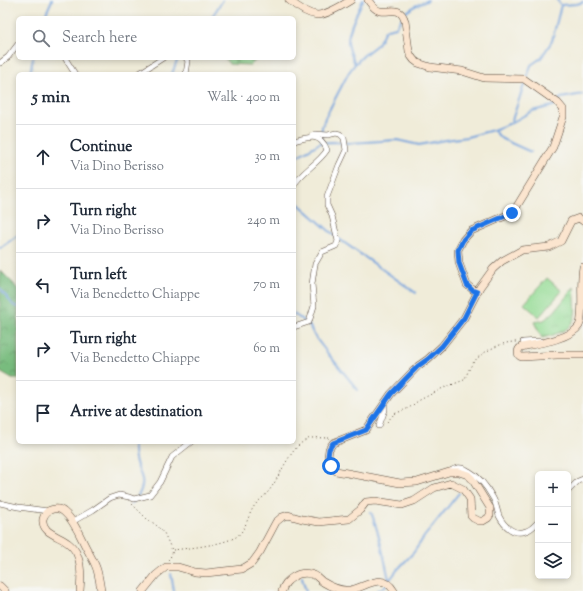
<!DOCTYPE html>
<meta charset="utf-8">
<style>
body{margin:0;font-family:"Sorts Mill Goudy",serif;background:#f2f2f3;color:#1f2937}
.controls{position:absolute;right:12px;bottom:12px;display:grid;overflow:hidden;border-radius:6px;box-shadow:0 2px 6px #0003}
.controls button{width:36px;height:36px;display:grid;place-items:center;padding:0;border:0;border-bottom:1px solid #e0e1e3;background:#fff;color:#1f2937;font:20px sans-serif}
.stop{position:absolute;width:12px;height:12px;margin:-9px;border:3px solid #1a73e8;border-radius:50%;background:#fff}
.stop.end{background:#1a73e8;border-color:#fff;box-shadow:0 1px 4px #0008}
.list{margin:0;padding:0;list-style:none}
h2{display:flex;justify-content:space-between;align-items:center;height:52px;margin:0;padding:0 16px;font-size:17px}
h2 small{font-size:13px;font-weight:400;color:#747a83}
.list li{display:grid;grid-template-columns:26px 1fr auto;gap:12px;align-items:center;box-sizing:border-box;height:64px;padding:0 16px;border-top:1px solid #e0e1e3}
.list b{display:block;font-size:15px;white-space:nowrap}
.list p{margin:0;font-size:13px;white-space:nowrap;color:#747a83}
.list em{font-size:13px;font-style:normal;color:#747a83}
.icon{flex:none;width:22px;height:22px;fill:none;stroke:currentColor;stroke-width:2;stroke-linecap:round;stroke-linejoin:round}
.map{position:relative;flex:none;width:583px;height:591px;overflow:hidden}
.search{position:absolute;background:#fff;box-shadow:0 2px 6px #0003;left:16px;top:16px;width:280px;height:44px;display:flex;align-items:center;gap:10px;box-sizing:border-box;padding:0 14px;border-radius:6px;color:#747a83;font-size:15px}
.panel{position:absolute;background:#fff;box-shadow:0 2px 6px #0003;left:16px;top:72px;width:280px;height:372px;border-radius:6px}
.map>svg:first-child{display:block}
.forest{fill:url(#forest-crowns);stroke:#5a734e}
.cemetery{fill:url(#cemetery-stones);stroke:#68835a}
.park{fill:url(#park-tufts);stroke:#68835a}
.pitch{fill:#95dc95;stroke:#68835a}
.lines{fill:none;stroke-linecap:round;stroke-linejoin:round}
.stream{stroke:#74a3dd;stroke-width:2}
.street-casing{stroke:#56473a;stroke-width:6}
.secondary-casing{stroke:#56473a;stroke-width:8}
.path{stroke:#56473a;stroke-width:1;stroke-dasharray:1 3;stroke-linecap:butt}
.street{stroke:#fff;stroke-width:5}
.secondary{stroke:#fbe5cf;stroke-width:7}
.route{stroke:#1a73e8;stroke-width:5}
</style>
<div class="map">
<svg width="583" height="591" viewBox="0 0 583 591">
<defs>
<pattern id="forest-crowns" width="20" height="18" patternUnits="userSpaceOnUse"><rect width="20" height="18" fill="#78bc7e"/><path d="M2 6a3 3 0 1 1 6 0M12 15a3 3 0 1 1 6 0" fill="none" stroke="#649967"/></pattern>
<pattern id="cemetery-stones" width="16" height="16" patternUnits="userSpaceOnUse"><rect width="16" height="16" fill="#95dc95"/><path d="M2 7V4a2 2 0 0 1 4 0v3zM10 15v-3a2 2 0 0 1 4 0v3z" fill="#81bd80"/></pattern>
<pattern id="park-tufts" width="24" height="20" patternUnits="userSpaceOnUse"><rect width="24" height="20" fill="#95dc95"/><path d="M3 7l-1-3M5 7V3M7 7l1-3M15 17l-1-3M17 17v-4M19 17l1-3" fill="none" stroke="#81bd80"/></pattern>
</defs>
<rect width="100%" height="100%" fill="#f6f6f2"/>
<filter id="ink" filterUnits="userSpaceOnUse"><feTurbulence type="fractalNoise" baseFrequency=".025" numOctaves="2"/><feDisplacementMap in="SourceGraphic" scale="8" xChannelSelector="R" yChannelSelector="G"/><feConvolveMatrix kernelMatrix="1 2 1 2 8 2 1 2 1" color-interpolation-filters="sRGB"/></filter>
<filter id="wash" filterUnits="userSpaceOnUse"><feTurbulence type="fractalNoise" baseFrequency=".012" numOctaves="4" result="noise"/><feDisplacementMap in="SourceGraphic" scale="16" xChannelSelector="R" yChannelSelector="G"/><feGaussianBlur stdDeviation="0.9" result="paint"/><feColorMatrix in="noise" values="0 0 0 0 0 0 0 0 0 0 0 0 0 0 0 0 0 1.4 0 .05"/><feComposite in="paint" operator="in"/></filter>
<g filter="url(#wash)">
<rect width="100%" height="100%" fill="#f0ecd9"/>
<path class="forest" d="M0 270 13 283 18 290V379H12L0 372Z"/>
<path class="cemetery" d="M225 58H259L250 65 229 64Z"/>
<path class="park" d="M574 287C577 320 579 329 542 338L534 322 544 320 554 312Z"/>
<path class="pitch" d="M547 278 562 291 539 317 524 304Z"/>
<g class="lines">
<path class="stream" d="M561 5 577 4 583 2
M44 18 52 0
M211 18 223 0
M355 64C352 57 349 50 348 43 347 31 358 11 363 0
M30 74 33 58
M172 74 176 63 179 58
M527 78 531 65 541 58 552 41 561 5 557 0
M511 123 525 82
M493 130 502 139 531 152
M321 140 322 127 325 118 349 72 355 64 364 55 378 44 384 32 387 29 396 27 405 13 415 6 428 0
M294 158 320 143 332 142 350 143 397 140 419 145 445 140 467 137 493 130 511 123 532 111 553 106 561 98 583 94
M294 200 335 236
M339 239 416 293
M0 248 18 235
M0 288 13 305 18 307
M294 314 309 325 315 337 329 355 358 390
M133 442C134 448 134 453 135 459 138 475 148 478 138 496
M131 505 135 499
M371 512C380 535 384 557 389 580
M171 574 174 591
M302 577 303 582 306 591
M377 591 385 586 398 569 414 552 424 537 459 493"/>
</g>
</g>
<g filter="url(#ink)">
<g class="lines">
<defs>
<path id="street" d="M65 58 75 74
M186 58 188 61 186 74
M0 63 8 57 18 44
M138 74 163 58
M294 141C309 137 320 132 327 150 318 164 302 171 294 185
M294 327 309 322 314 306 312 284 315 264 322 252 336 246 338 241 332 216 327 205V197L339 165 346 150 344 138 340 134 336 133 328 135 315 134 310 137
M523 342 540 341
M379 426 385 410V404
M449 472C456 467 461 466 469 471 480 477 487 487 493 498 496 503 497 510 499 516 504 526 514 536 526 531 531 530 534 526 538 522
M568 491 578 481 583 479
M0 503 18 507 48 511
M72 522 93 510 110 498 119 495 129 497 134 499 150 495 160 482 172 457 191 442"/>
<path id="secondary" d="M289 0C296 6 307 14 317 15 327 15 343 5 351 0
M368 0C371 4 374 10 380 11 391 13 400 5 405 21L409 51 411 56 414 60 418 63 430 67 462 71 484 78 524 79 558 103 563 109V117L553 147 517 206 512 213 471 231 463 240 458 250 459 263 467 285 472 289 477 292
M583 267C580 284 583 300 581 317 581 319 580 324 579 326 571 339 536 344 521 347 517 350 517 356 522 357L557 355H583
M0 586 5 591
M80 591C81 579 82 564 76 552 74 549 71 545 68 543 60 536 41 533 43 519 44 515 46 512 50 510 55 508 60 508 64 512 75 521 81 539 88 551 91 557 95 563 97 570 99 577 100 584 101 591
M143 591 156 575 166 567H178L195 572 206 573 242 569 252 563 260 552 276 522 282 517 288 515 302 519 319 522 349 519 360 510 366 502 375 501 402 505 414 501 434 488 451 483 463 489 470 499 471 516 473 518 479 521H483L488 518 490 515V508L472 479 468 475 459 472H449L417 482 400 483 369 477 336 471 331 466 328 457 329 449 333 443 366 430 391 394 418 366 428 359 442 346 464 318 480 287 493 269 502 261 522 250 549 247 561 241 571 221 579 218 583 221
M282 591C284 584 287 581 293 577 299 573 306 572 314 575 317 576 320 580 323 582 331 587 340 591 350 590 365 588 382 571 394 591"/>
</defs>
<use href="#street" class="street-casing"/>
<use href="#secondary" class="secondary-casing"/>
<path class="path" d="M387 422 394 414 409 408 418 401 441 389 464 380C467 375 469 368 473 363 481 352 503 341 517 342
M132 504 148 520 155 524 164 533 170 546 172 550
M173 550C190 548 221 545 236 537 246 530 247 518 253 508 257 501 266 496 271 488 281 474 291 446 308 439 312 437 323 438 329 438
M168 560 170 558 173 551"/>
<use href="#street" class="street"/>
<use href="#secondary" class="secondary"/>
</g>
</g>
<g class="lines" filter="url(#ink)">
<path class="route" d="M331 466 328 456 329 449 333 443 366 430 391 394 418 366 428 359 442 346 464 318 477 292 472 290 467 285 459 263 458 250 463 240 471 231 512 213"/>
</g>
</svg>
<div class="controls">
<button>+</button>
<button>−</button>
<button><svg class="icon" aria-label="layers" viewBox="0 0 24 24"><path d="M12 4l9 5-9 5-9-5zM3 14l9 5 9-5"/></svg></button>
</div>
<div class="stop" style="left:331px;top:466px"></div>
<div class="stop end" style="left:512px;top:213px"></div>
<div class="search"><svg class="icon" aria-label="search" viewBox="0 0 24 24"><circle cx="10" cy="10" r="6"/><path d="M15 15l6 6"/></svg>Search here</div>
<section class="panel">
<h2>5 min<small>Walk · 400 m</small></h2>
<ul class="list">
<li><svg class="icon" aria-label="ahead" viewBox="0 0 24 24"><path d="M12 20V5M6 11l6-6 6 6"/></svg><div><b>Continue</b><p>Via Dino Berisso</p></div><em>30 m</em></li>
<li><svg class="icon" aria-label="right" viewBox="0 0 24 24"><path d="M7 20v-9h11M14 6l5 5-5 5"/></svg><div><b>Turn right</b><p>Via Dino Berisso</p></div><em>240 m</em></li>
<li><svg class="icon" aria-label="left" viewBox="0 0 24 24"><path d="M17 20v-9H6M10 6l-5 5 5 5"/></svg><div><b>Turn left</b><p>Via Benedetto Chiappe</p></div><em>70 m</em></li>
<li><svg class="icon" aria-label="right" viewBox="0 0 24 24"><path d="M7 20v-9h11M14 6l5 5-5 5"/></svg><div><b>Turn right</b><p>Via Benedetto Chiappe</p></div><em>60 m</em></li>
<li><svg class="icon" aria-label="arrive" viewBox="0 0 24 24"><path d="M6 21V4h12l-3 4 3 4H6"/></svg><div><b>Arrive at destination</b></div></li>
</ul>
</section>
</div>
